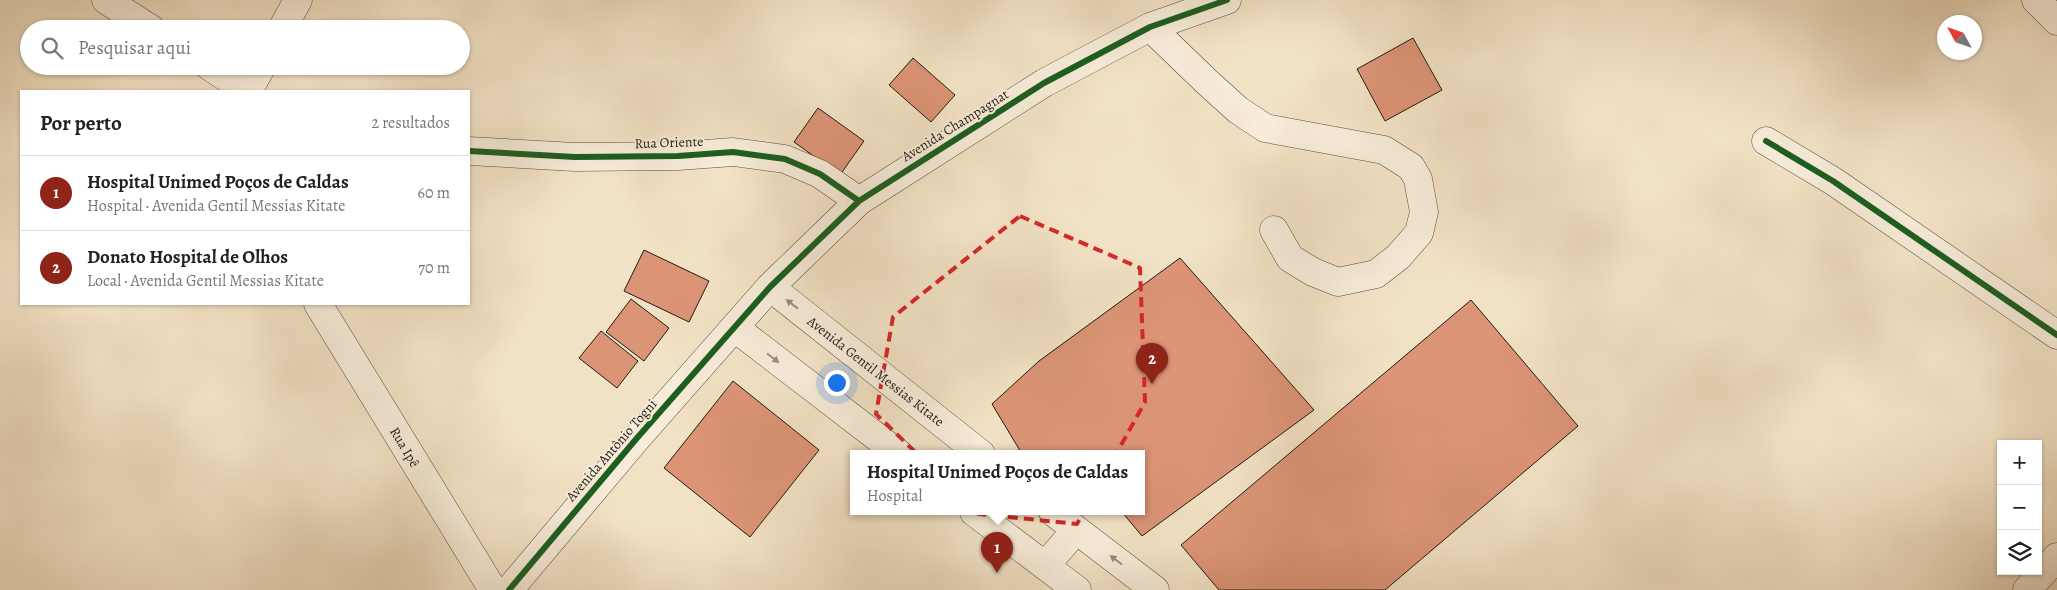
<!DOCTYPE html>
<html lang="pt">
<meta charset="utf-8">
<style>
body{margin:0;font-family:Alegreya,serif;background:#f2f2f2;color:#222}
.controls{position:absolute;right:15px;bottom:15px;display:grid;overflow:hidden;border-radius:0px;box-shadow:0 1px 4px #0004}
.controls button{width:45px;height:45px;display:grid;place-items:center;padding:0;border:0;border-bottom:1px solid #e0e0e0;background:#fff;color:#222;font:25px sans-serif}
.compass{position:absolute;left:1937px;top:15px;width:45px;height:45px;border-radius:50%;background:#fff;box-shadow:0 1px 4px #0004;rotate:310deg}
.you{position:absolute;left:836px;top:382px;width:18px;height:18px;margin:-12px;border:4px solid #fff;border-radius:50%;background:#1a73e8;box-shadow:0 0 0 8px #1a73e833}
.badge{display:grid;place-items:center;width:32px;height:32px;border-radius:50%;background:#8f2418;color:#fff;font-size:16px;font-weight:700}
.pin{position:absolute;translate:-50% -41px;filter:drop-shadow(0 1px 2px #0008)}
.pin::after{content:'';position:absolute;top:26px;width:18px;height:15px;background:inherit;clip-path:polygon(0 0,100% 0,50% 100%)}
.popup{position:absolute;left:850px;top:450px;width:295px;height:65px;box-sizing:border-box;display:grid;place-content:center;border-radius:0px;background:#fff;filter:drop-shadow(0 1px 4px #0005);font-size:16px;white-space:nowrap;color:#767676}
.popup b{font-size:19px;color:#222}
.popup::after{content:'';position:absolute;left:50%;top:100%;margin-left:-10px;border:10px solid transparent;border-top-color:#fff}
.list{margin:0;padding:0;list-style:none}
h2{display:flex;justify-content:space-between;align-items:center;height:65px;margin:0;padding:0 20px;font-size:21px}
h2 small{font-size:16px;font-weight:400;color:#767676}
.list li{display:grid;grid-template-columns:32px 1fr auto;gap:15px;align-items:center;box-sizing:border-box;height:75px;padding:0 20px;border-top:1px solid #e0e0e0}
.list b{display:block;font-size:19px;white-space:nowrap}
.list p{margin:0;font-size:16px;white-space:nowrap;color:#767676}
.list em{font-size:16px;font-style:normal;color:#767676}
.icon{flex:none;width:28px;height:28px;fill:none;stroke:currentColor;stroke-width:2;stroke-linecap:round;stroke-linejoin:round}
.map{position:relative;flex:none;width:2057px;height:590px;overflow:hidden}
.search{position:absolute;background:#fff;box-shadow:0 1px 4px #0004;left:20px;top:20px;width:450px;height:55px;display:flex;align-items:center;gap:12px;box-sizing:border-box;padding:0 18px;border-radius:28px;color:#767676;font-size:19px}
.panel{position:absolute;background:#fff;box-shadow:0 1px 4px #0004;left:20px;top:90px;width:450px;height:215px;border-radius:0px}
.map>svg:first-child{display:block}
.building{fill:#dc9477;stroke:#231a0f}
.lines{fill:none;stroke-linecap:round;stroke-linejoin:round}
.minor-casing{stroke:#574c3c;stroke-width:29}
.minor{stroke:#f7ecd9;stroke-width:28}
.cycleway-casing{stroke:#f7ecd9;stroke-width:9}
.cycleway{stroke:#1b5e20;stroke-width:6}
.oneway{fill:#988e7e}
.marked{fill:none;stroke:#d62828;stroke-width:4;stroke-dasharray:10 6;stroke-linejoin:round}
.labels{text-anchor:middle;stroke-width:4;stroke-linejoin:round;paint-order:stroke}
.street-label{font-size:14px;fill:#231a0f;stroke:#f7ecd9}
</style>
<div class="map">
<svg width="2057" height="590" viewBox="0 0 2057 590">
<rect width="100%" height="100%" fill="#f2e2c5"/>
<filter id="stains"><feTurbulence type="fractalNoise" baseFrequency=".004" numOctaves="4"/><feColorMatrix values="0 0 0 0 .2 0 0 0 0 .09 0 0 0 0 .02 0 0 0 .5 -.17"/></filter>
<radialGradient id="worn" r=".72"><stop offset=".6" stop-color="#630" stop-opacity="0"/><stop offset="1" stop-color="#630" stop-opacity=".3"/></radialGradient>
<path class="building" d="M1413 38 1442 90 1385 121 1357 69Z
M913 58 955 95 931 122 889 85Z
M818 108 864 141 840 175 794 142Z
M644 250 709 281 689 322 624 291Z
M1180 258 1314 410 1142 536 1122 512H1141V454H1022L992 404 1039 361Z
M631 299 669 328 644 361 606 332Z
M1471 300 1578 426 1385 590H1219L1181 545Z
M601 331 638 361 617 388 579 358Z
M733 381 819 450 750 537 664 468Z"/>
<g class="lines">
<defs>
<path id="minor" d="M106 0 151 29
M2036 0 2057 21
M1150 27 1206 81 1238 110 1265 128 1384 150 1411 167 1418 179 1424 212 1419 233 1398 257 1376 274 1338 282 1313 272 1290 258 1274 230
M282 29 298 0
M209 66 247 91
M248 91 262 66
M1766 141 1833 181 2057 335
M469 151 575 157 678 156 733 152 785 159 820 174 859 201
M770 287 981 454
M318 304 493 590
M735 328 899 454
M974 512 1077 590
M1053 512 1155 590
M1045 566 1076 530
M509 590 637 438 770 287 859 201 1044 83 1150 27 1227 0
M2027 590 2057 557"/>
</defs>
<use href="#minor" class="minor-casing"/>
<use href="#minor" class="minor"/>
<defs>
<path id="cycleway" d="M1766 141 1833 181 2057 335
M469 151 575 157 678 156 733 152 785 159 820 174 859 201
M509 590 637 438 770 287 859 201 1044 83 1150 27 1227 0"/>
</defs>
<use href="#cycleway" class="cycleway-casing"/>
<use href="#cycleway" class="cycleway"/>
</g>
<defs><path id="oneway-solid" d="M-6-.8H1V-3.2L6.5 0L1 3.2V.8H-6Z" transform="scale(1.25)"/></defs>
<g class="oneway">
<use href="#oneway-solid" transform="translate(792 304) rotate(-142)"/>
<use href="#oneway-solid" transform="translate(773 358) rotate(37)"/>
<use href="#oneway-solid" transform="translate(1116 560) rotate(-143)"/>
</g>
<path class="marked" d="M1020 216 1140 268 1145 402 1077 524 979 514 876 414 893 317Z"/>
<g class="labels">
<g class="street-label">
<text transform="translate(955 125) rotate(-32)" y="5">Avenida Champagnat</text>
<text transform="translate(669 142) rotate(-2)" y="5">Rua Oriente</text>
<text transform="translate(876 371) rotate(38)" y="5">Avenida Gentil Messias Kitate</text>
<text transform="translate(405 447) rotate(59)" y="5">Rua Ipê</text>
<text transform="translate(611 450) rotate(-49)" y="5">Avenida Antônio Togni</text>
</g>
</g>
<rect width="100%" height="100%" filter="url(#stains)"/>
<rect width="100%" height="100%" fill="url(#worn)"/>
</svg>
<div class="controls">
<button>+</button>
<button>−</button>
<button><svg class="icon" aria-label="layers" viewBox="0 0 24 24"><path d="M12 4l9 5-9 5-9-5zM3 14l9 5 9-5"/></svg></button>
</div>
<svg class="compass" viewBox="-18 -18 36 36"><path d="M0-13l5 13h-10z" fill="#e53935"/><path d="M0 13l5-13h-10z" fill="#767676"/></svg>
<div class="you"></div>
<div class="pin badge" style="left:997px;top:573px">1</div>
<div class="popup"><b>Hospital Unimed Poços de Caldas</b>Hospital</div>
<div class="pin badge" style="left:1152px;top:384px">2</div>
<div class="search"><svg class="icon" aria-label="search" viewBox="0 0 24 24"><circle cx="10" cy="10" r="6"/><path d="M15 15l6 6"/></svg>Pesquisar aqui</div>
<section class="panel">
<h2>Por perto<small>2 resultados</small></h2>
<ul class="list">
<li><span class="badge">1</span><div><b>Hospital Unimed Poços de Caldas</b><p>Hospital · Avenida Gentil Messias Kitate</p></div><em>60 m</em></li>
<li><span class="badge">2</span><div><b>Donato Hospital de Olhos</b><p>Local · Avenida Gentil Messias Kitate</p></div><em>70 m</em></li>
</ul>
</section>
</div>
